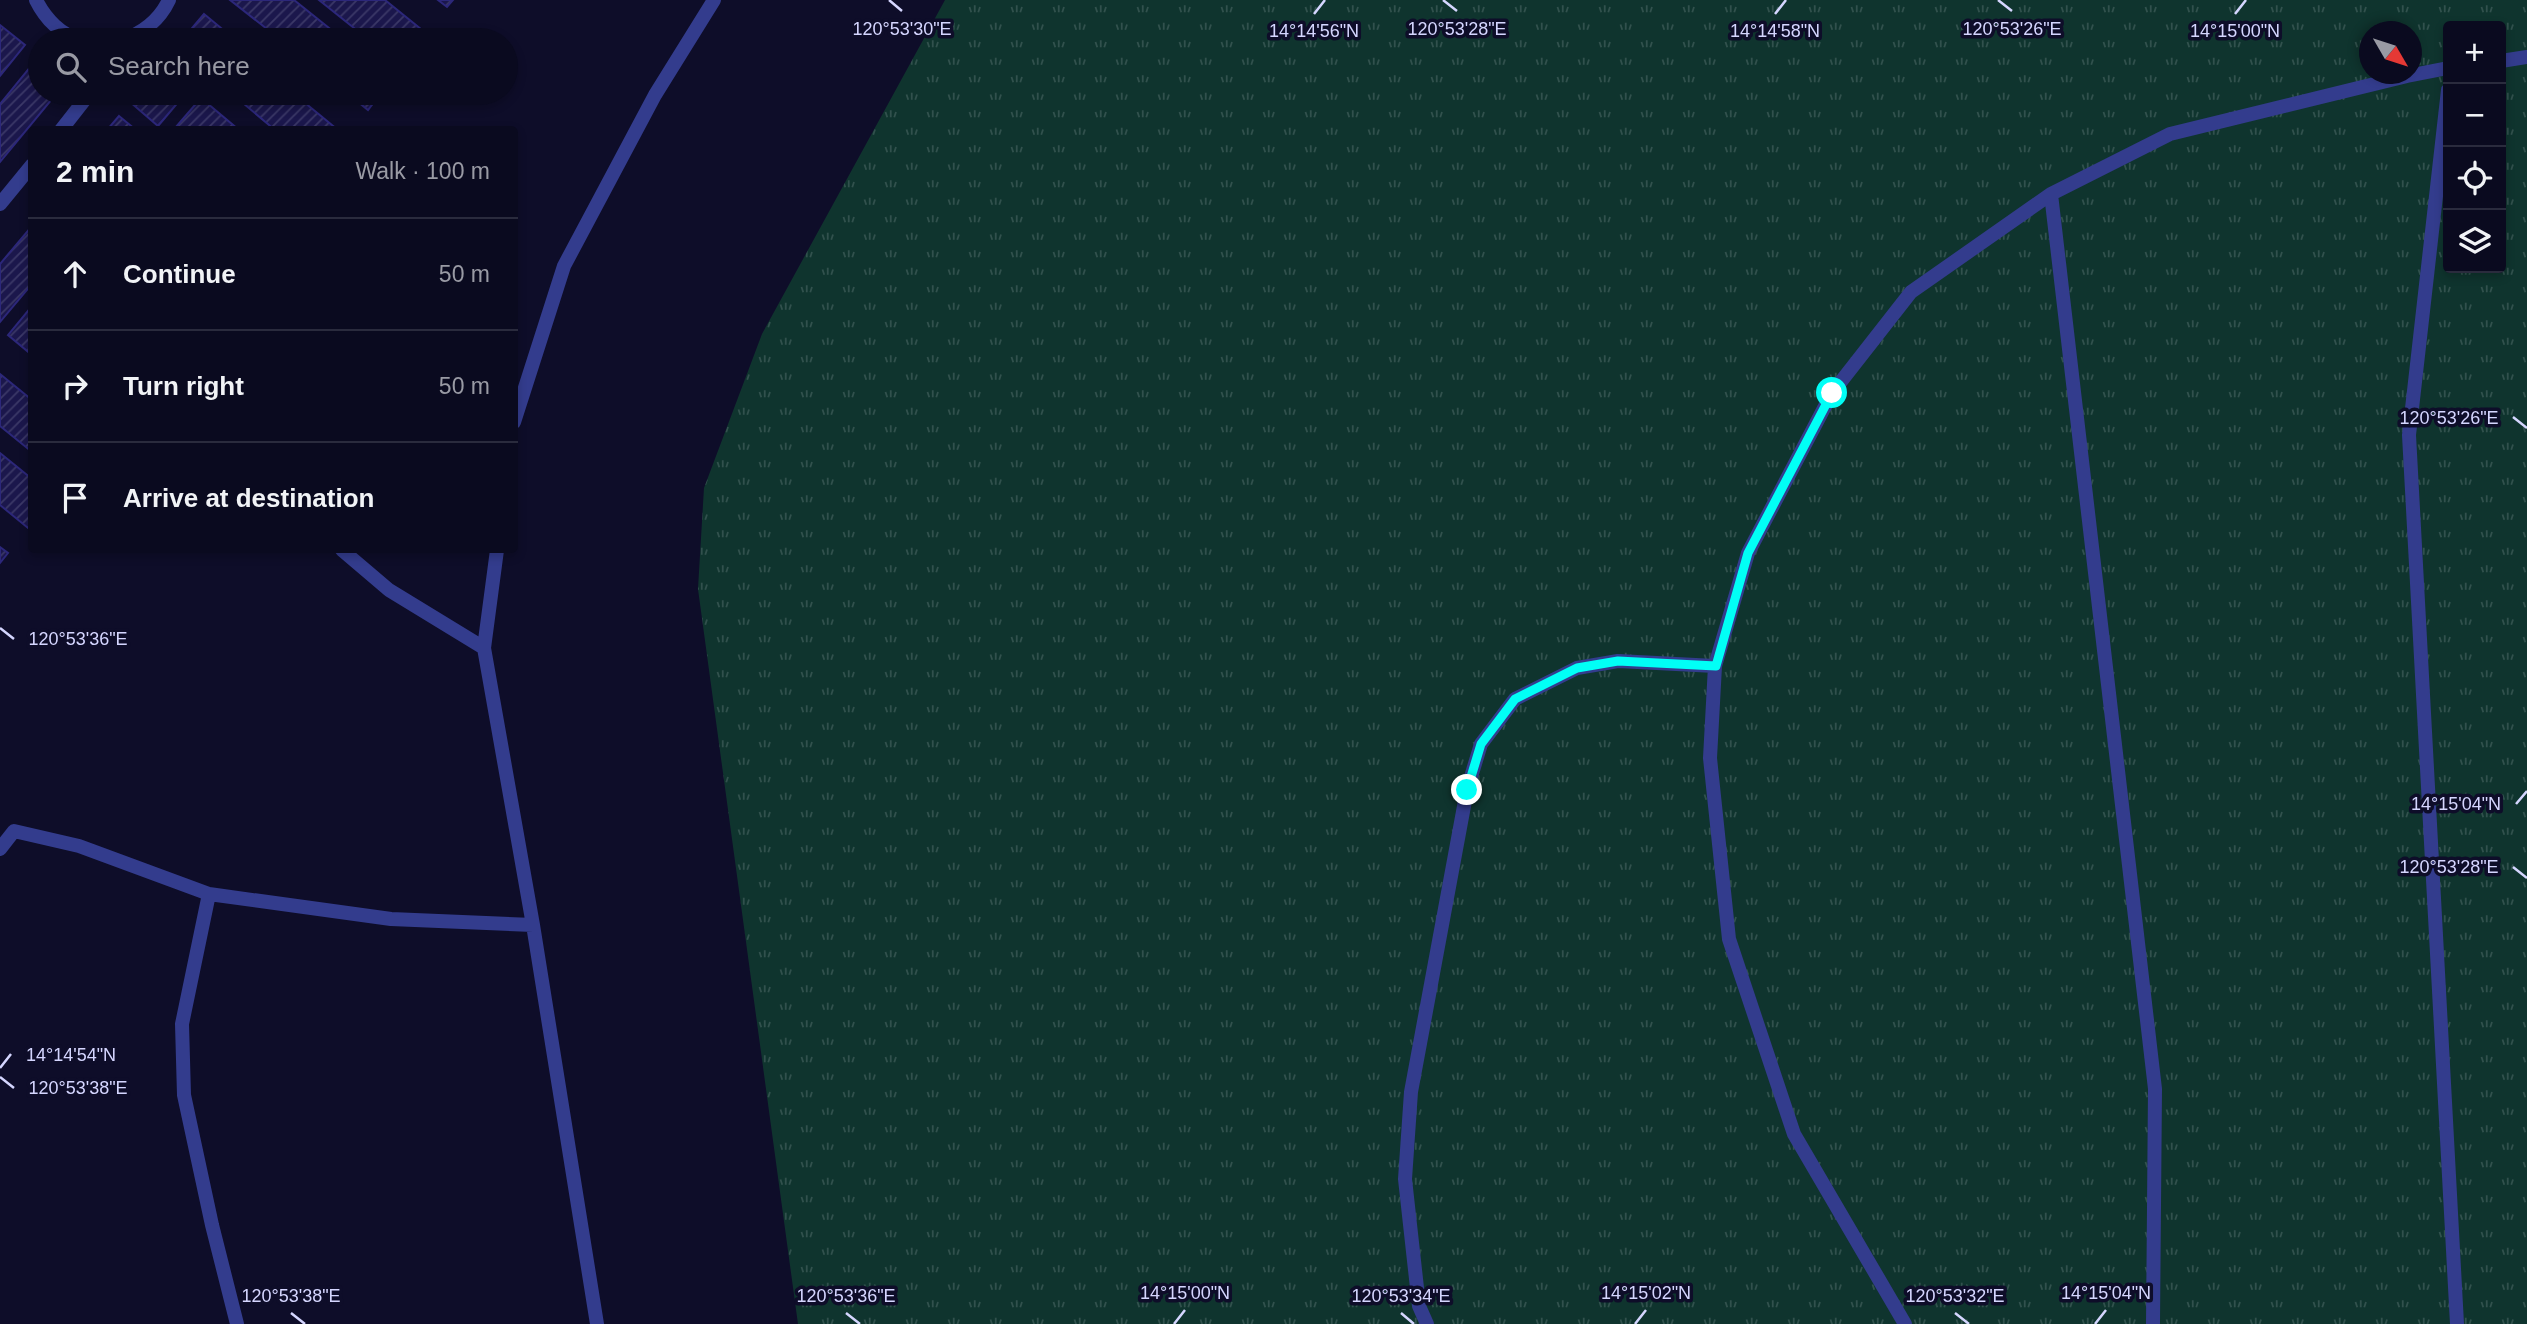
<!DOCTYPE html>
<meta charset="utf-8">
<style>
body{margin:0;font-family:Helvetica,sans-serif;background:#18182c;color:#f1f3f6}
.controls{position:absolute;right:21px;top:21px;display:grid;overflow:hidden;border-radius:7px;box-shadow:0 4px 10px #0003}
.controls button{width:63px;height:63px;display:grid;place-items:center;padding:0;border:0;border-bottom:2px solid #2a2b3d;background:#0a0a1f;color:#f1f3f6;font:35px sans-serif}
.compass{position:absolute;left:2359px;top:21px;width:63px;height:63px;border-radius:50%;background:#0a0a1f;box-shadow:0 4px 10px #0003;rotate:129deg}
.stop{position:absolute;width:21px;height:21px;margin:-16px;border:5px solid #01fff6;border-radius:50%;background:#fff}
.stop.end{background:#01fff6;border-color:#fff;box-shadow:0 2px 7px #0008}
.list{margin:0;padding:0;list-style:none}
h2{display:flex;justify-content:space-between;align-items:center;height:91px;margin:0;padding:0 28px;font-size:30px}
h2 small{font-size:23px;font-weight:400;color:#999aa4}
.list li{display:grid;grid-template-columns:46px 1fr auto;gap:21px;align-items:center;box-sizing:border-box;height:112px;padding:0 28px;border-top:2px solid #2a2b3d}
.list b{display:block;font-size:26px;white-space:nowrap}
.list em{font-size:23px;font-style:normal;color:#999aa4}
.icon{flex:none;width:38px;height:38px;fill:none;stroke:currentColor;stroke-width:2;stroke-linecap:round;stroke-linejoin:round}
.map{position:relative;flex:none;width:2527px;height:1324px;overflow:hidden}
.search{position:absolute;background:#0a0a1f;box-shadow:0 4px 10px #0003;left:28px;top:28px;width:490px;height:77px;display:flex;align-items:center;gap:18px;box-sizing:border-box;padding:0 24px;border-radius:38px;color:#999aa4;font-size:26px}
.panel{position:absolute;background:#0a0a1f;box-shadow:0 4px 10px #0003;left:28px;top:126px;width:490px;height:427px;border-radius:7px}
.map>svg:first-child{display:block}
.grass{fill:url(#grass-tufts);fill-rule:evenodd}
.building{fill:url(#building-hatch);stroke:#2c277a;stroke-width:2}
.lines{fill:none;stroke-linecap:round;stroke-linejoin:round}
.street{stroke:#333c8d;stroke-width:14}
.route{stroke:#01fff6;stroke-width:9}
.ticks{fill:none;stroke:#d5d6ff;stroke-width:2.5}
.ticks-label{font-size:18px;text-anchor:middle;fill:#d5d6ff;stroke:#0e0d29;stroke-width:7;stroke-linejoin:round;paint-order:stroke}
</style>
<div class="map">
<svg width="2527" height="1324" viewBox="0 0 2527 1324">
<defs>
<pattern id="grass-tufts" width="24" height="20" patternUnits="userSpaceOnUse" patternTransform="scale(1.75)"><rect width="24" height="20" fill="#0f342e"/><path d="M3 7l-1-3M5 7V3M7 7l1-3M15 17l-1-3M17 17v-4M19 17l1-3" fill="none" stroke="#31514d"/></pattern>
<pattern id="building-hatch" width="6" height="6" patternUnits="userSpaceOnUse" patternTransform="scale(1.75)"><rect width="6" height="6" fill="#1b174c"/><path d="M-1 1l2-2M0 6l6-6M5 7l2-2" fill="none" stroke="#3b3867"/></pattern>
</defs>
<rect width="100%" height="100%" fill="#0e0d29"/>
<path class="grass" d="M945 0H2527V1324H798L698 589 704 488 762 334ZM2448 26H2501V268H2448ZM2370 32H2412V74H2370Z"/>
<path class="building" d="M230 0H294L344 40H281Z
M319 0H385L427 34 423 40H369Z
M438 0H453L447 7Z
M204 14 232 37 229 40H182Z
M0 25 25 45 0 76Z
M40 55V93H57L0 162V104Z
M138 93H186L158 126 130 102Z
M231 93H293L338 130H275Z
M347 93H381L368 110Z
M201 98 239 130 175 128Z
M119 116 136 130H107Z
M32 226V284L0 322V264Z
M32 306V355L8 335Z
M0 374 32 400V452L0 426Z
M0 453 32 479V524L28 528 0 505Z
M0 547 8 553 0 563Z"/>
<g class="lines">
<path class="street" d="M36 0C45 18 61 36 82 40
M122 40C143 33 159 21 169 0
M2501 61 2527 57
M2448 90 2409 435 2457 1324
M61 130 90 93
M2051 194 2155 1089 2153 1324
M0 204 32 165
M514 422 564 266 655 95 714 0
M342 550 389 590 484 648
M497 550 484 648 533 925 597 1324
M0 849 14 831 79 846 209 894 391 919 533 925
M209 894 182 1024 184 1095 212 1225 237 1324
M1427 1324 1419 1306 1405 1179 1411 1092 1467 790 1481 744 1515 699 1577 668 1618 661 1715 666
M1905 1324 1794 1134 1729 939 1710 758 1715 666 1748 553 1832 393 1911 292 2051 194 2170 134 2407 76 2448 68"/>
</g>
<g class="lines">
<path class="route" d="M1467 790 1481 744 1515 699 1577 668 1618 661 1716 666 1748 553 1832 393"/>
</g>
<path class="ticks" d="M889 0 902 11M1443 0 1457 11M1998 0 2012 11M1314 14 1325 0M1775 14 1786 0M2235 14 2246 0M2513 417 2527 428M0 628 14 639M2516 804 2527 791M2513 867 2527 878M0 1068 11 1054M0 1077 14 1088M291 1313 305 1324M846 1313 860 1324M1401 1313 1414 1324M1955 1313 1969 1324M1174 1324 1185 1310M1635 1324 1646 1310M2095 1324 2106 1310"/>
<g class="ticks-label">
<text x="2012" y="35">120°53'26"E</text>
<text x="902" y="35">120°53'30"E</text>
<text x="1457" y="35">120°53'28"E</text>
<text x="1314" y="37">14°14'56"N</text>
<text x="1775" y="37">14°14'58"N</text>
<text x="2235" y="37">14°15'00"N</text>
<text x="2449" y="424">120°53'26"E</text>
<text x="78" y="645">120°53'36"E</text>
<text x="2456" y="810">14°15'04"N</text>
<text x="2449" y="873">120°53'28"E</text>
<text x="71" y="1061">14°14'54"N</text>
<text x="78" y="1094">120°53'38"E</text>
<text x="1185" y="1299">14°15'00"N</text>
<text x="1646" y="1299">14°15'02"N</text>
<text x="2106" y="1299">14°15'04"N</text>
<text x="291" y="1302">120°53'38"E</text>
<text x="846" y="1302">120°53'36"E</text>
<text x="1401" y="1302">120°53'34"E</text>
<text x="1955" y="1302">120°53'32"E</text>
</g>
</svg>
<div class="controls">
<button>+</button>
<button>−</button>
<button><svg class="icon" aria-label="locate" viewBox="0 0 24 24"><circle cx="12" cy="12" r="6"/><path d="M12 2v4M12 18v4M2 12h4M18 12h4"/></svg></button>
<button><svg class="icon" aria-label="layers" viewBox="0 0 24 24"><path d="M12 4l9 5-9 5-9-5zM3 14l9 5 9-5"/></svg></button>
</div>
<svg class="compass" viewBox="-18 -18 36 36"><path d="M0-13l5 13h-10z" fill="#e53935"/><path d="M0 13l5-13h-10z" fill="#999aa4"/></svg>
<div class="stop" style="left:1832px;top:393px"></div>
<div class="stop end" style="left:1467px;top:790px"></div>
<div class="search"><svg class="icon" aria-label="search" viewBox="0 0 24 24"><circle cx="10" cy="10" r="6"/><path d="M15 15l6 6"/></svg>Search here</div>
<section class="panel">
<h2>2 min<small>Walk · 100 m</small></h2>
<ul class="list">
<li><svg class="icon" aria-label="ahead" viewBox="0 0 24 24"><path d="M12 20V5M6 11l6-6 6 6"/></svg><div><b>Continue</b></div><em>50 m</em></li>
<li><svg class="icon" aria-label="right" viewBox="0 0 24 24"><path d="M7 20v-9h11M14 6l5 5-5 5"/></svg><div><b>Turn right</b></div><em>50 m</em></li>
<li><svg class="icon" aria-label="arrive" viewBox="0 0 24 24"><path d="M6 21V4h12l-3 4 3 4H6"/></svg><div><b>Arrive at destination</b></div></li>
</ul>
</section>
</div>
